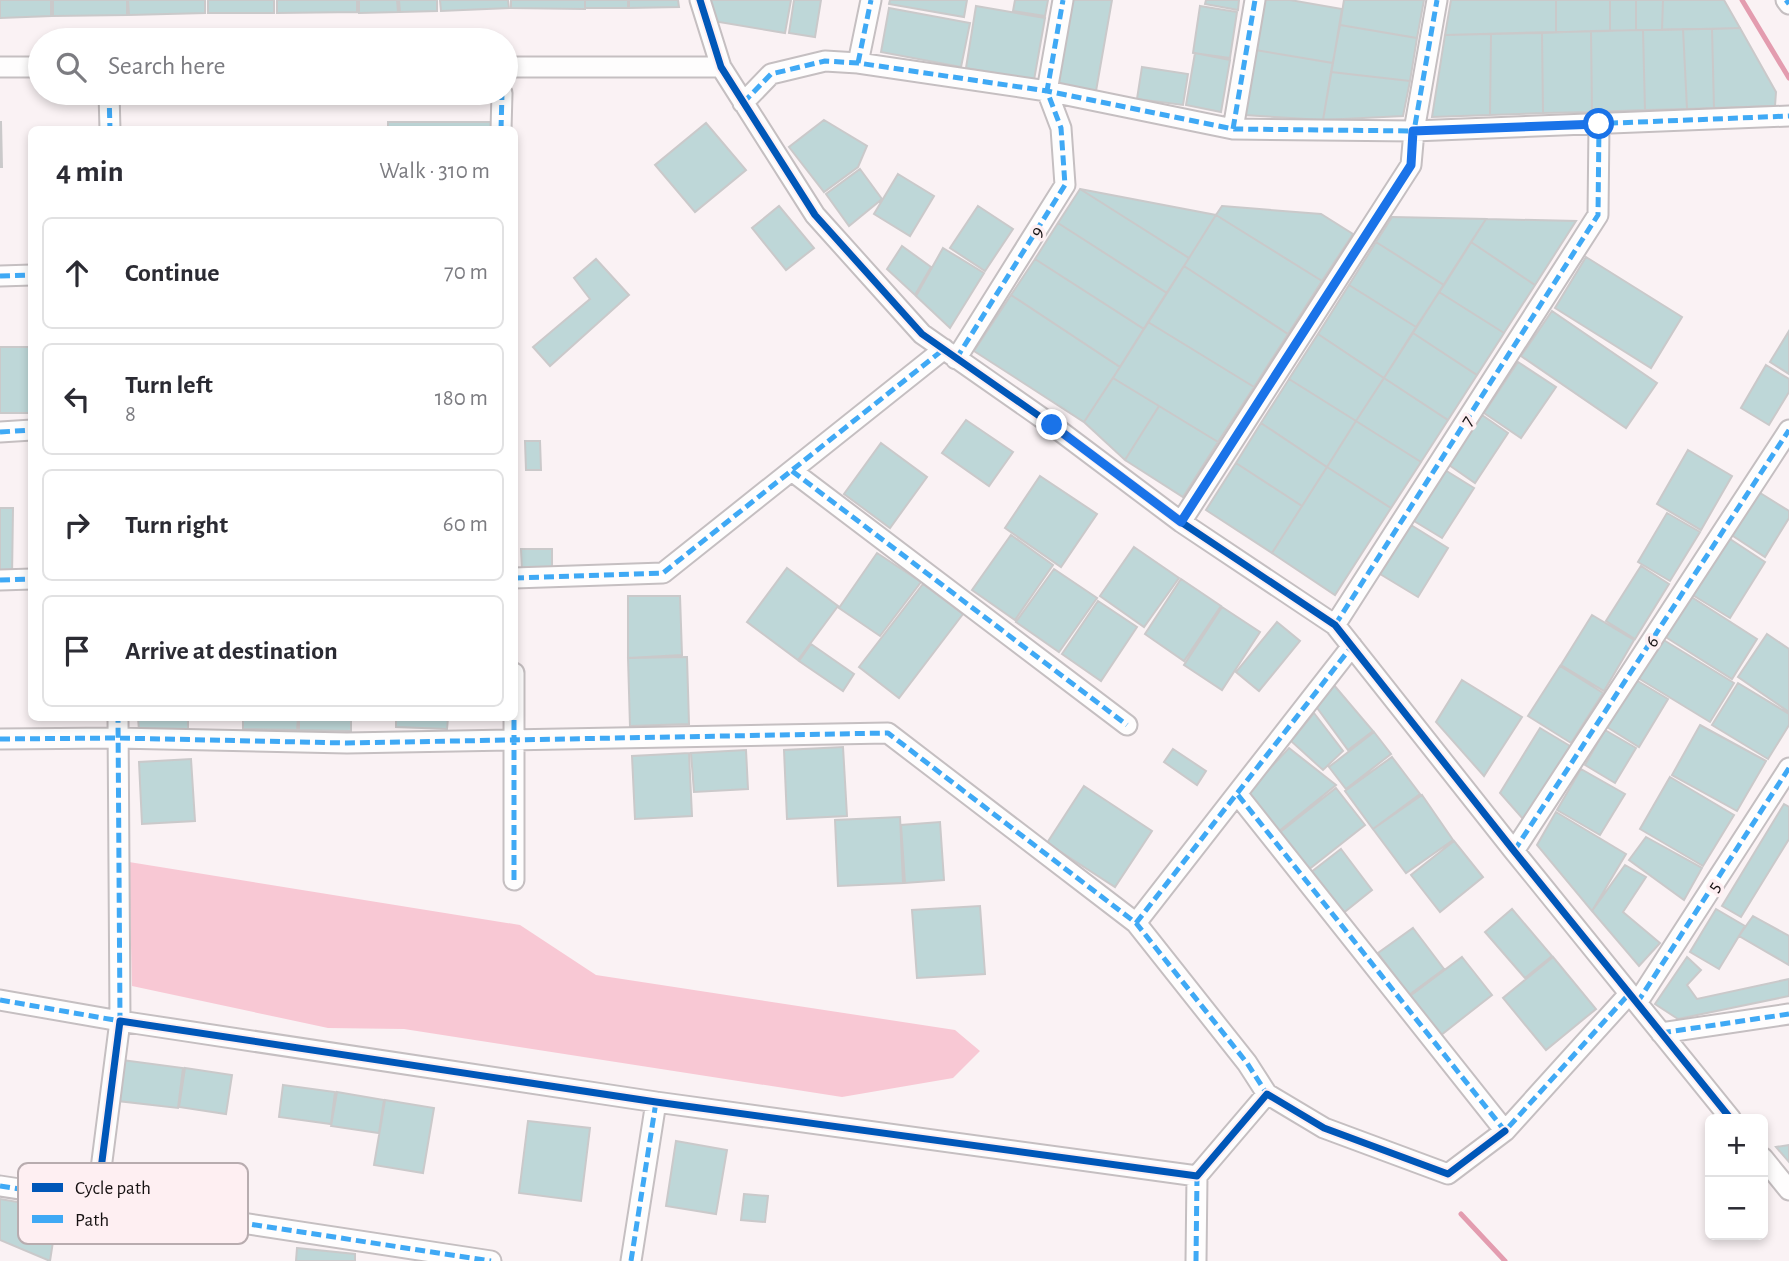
<!DOCTYPE html>
<meta charset="utf-8">
<style>
body{margin:0;font-family:"Alegreya Sans",sans-serif;background:#f2f2f3;color:#2b2b33}
.controls{position:absolute;right:21px;bottom:21px;display:grid;overflow:hidden;border-radius:10px;box-shadow:0 4px 10px #0003}
.controls button{width:63px;height:63px;display:grid;place-items:center;padding:0;border:0;border-bottom:2px solid #e1e1e2;background:#fff;color:#2b2b33;font:35px sans-serif}
.stop{position:absolute;width:21px;height:21px;margin:-16px;border:5px solid #1a73e8;border-radius:50%;background:#fff}
.stop.end{background:#1a73e8;border-color:#fff;box-shadow:0 2px 7px #0008}
.list{margin:0;padding:0;list-style:none}
h2{display:flex;justify-content:space-between;align-items:center;height:91px;margin:0;padding:0 28px;font-size:30px}
h2 small{font-size:23px;font-weight:400;color:#7c7c81}
.list li{display:grid;grid-template-columns:46px 1fr auto;gap:21px;align-items:center;box-sizing:border-box;height:112px;margin:0 14px 14px;padding:0 14px;border:2px solid #e1e1e2;border-radius:10px}
.list b{display:block;font-size:26px;white-space:nowrap}
.list p{margin:0;font-size:23px;white-space:nowrap;color:#7c7c81}
.list em{font-size:23px;font-style:normal;color:#7c7c81}
.icon{flex:none;width:38px;height:38px;fill:none;stroke:currentColor;stroke-width:2;stroke-linecap:round;stroke-linejoin:round}
.map{position:relative;flex:none;width:1789px;height:1261px;overflow:hidden}
.search{position:absolute;background:#fff;box-shadow:0 4px 10px #0003;left:28px;top:28px;width:490px;height:77px;display:flex;align-items:center;gap:18px;box-sizing:border-box;padding:0 24px;border-radius:38px;color:#7c7c81;font-size:26px}
.panel{position:absolute;background:#fff;box-shadow:0 4px 10px #0003;left:28px;top:126px;width:490px;height:595px;border-radius:10px}
.map>svg:first-child{display:block}
.green{fill:#f8c8d4}
.lines{fill:none;stroke-linecap:round;stroke-linejoin:round}
.stream{stroke:#e39caf;stroke-width:5}
.building{fill:#bed7d8;stroke:#cac9ca;stroke-width:2}
.minor-casing{stroke:#c5bfc1;stroke-width:23}
.minor{stroke:#fefdfd;stroke-width:19}
.quiet{stroke:#3fa9f5;stroke-width:5;stroke-dasharray:10 5;stroke-linecap:butt}
.cycleway-casing{stroke:#feeff2;stroke-width:11}
.cycleway{stroke:#0057b8;stroke-width:7}
.route{stroke:#1a73e8;stroke-width:9}
.labels{text-anchor:middle;stroke-width:7;stroke-linejoin:round;paint-order:stroke}
.street-label{font-size:19px;fill:#161112;stroke:#feeff2}
.key{fill:#feeff2;stroke:#b8acaf;stroke-width:2}
.key-label{font-size:19px;fill:#161112}
</style>
<div class="map">
<svg width="1789" height="1261" viewBox="0 0 1789 1261">
<rect width="100%" height="100%" fill="#faf2f4"/>
<path class="green" d="M129 862 520 925 596 975 955 1030 980 1051 953 1078 842 1097 404 1029 328 1028 132 986Z"/>
<g class="lines">
<path class="stream" d="M1742 0 1789 78
M1461 1214 1505 1261"/>
</g>
<path class="building" d="M0 0H51V16L0 18Z
M53 0H127V15L53 16Z
M128 0H205V13L129 15Z
M208 0H274V13H208Z
M277 0H357V12L277 13Z
M359 0H397L398 12 359 13Z
M399 0H437V11L400 12Z
M440 0H508L509 8 441 11Z
M511 0H585V9L511 8Z
M585 0H628V8H585Z
M629 0H678L679 7 629 8Z
M711 0H791L785 33 707 20Z
M794 0H821L815 37 789 33Z
M890 0H967L964 17 889 4Z
M1015 0H1048L1045 16 1013 11Z
M1072 0H1112L1096 91 1057 84Z
M1206 0H1239L1238 10 1205 4Z
M1264 0H1290L1342 9 1333 63 1255 50Z
M1344 0H1424L1417 38 1340 25Z
M1451 0H1556V32L1445 35Z
M1556 0H1610V31L1556 32Z
M1610 0H1636V30L1610 31Z
M1636 0H1663L1662 30H1636Z
M1663 0H1724L1740 28 1662 30Z
M976 6 1045 18 1034 80 966 68Z
M1200 6 1237 12 1230 58 1193 53Z
M889 8 970 23 961 67 881 52Z
M1340 25 1417 38 1410 81 1331 72Z
M1740 28 1776 92 1775 106 1714 108 1712 29Z
M1683 29 1687 109 1645 110 1643 30Z
M1683 29H1712L1714 108 1687 109Z
M1643 30 1645 110 1592 112 1591 31Z
M1591 31 1592 112 1543 113 1542 33Z
M1542 33 1543 113 1490 115 1491 34Z
M1491 34 1490 115 1432 117 1445 35Z
M1255 50 1333 63 1323 120 1244 115Z
M1195 53 1230 60 1221 112 1186 105Z
M1142 67 1188 74 1183 105 1137 99Z
M1331 72 1410 81 1403 116 1323 120Z
M824 120 867 146 858 167 824 192 789 147Z
M0 122H1L2 167H0Z
M388 122H501V130H388Z
M706 123 746 170 695 212 655 165Z
M860 169 882 199 849 226 826 194Z
M898 174 934 196 910 236 874 214Z
M1080 189 1189 258 1167 293 1058 223Z
M1080 189 1216 215 1189 258Z
M779 206 814 248 786 270 752 228Z
M978 206 1013 229 985 271 950 248Z
M1222 206 1321 214 1353 234 1322 281 1216 215Z
M1216 215 1322 281 1288 334 1184 266Z
M1392 217 1486 219 1444 285 1376 242Z
M1486 219 1576 221 1535 285 1471 242Z
M1058 223 1167 293 1144 329 1035 259Z
M1376 242 1444 285 1416 327 1349 285Z
M1471 242 1535 285 1504 333 1439 292Z
M902 246 931 267 915 295 887 269Z
M943 248 984 273 950 328 916 296Z
M1586 257 1682 317 1651 368 1555 308Z
M596 259 629 295 550 366 533 347 590 299 574 278Z
M1035 259 1144 329 1120 367 1011 295Z
M1184 266 1288 334 1254 387 1148 322Z
M1349 285 1416 327 1384 378 1318 334Z
M1439 292 1504 333 1477 375 1413 333Z
M1011 295 1120 367 1084 422 974 351Z
M1552 311 1657 383 1626 428 1521 356Z
M1148 322 1254 387 1218 442 1113 378Z
M1789 331V374L1770 362Z
M1413 333 1477 375 1448 420 1384 378Z
M1318 334 1384 378 1356 421 1289 379Z
M0 347H32V413H0Z
M1518 362 1556 387 1521 438 1484 413Z
M1766 365 1789 379V392L1769 425 1741 408Z
M1113 378 1159 406 1125 460 1084 422Z
M1384 378 1448 420 1421 462 1356 421Z
M1289 379 1356 421 1327 467 1261 423Z
M1159 406 1218 442 1183 497 1125 460Z
M1482 415 1508 433 1475 483 1449 465Z
M966 420 1013 452 989 486 942 453Z
M1356 421 1421 462 1391 508 1327 467Z
M1261 423 1327 467 1302 506 1236 463Z
M525 441H540L541 470H526Z
M881 443 927 477 890 528 844 494Z
M1688 450 1732 476 1701 530 1657 504Z
M1236 463 1302 506 1272 553 1206 510Z
M1327 467 1391 508 1335 595 1272 553Z
M1445 470 1474 488 1442 538 1414 521Z
M1040 476 1097 514 1061 567 1005 528Z
M1757 491 1789 511V518L1765 557 1730 534Z
M0 508H13L12 577H0Z
M1667 513 1700 532 1670 581 1638 562Z
M1411 525 1448 548 1418 597 1380 574Z
M1011 535 1053 565 1015 620 972 590Z
M1727 537 1765 562 1730 618 1691 594Z
M1134 547 1179 578 1144 627 1100 596Z
M521 549H552V570H522Z
M877 553 921 582 880 636 839 608Z
M1641 566 1669 584 1635 639 1606 621Z
M787 568 838 606 798 660 747 622Z
M1054 569 1097 598 1059 652 1016 622Z
M1181 579 1221 606 1184 661 1145 634Z
M923 584 963 614 899 698 859 667Z
M628 596H680L682 655 628 658Z
M1690 596 1757 639 1732 679 1664 636Z
M1098 601 1137 627 1101 681 1062 654Z
M1222 607 1260 632 1222 690 1184 665Z
M1592 615 1634 640 1604 691 1561 665Z
M1277 622 1300 641 1259 691 1236 672Z
M1767 634 1789 649V712L1738 677Z
M1662 639 1734 683 1710 722 1638 678Z
M811 644 854 674 843 691 799 661Z
M687 657 689 724 630 726 628 658Z
M1560 666 1603 693 1571 743 1528 716Z
M1462 680 1522 717 1484 776 1436 722Z
M1636 680 1668 699 1639 747 1607 727Z
M1738 683 1789 714V725L1768 759 1712 725Z
M1333 684 1373 731 1348 750 1315 705Z
M1314 713 1343 751 1323 770 1291 741Z
M138 718H188V729L139 730Z
M243 718H298L297 730 243 729Z
M299 718H351V731L299 730Z
M396 718H448L447 729 396 727Z
M1700 725 1766 761 1737 811 1672 775Z
M1540 728 1570 746 1524 820 1500 793Z
M1605 730 1636 748 1615 783 1585 765Z
M1374 732 1391 754 1346 789 1329 767Z
M843 747 847 816 787 819 784 750Z
M1289 748 1336 785 1278 832 1248 792Z
M1173 749 1206 771 1197 785 1164 762Z
M746 750 748 789 694 792 691 753Z
M689 753 692 816 635 819 632 756Z
M1392 757 1420 794 1373 829 1345 791Z
M191 759 195 821 142 824 139 762Z
M1581 769 1625 794 1600 835 1557 810Z
M1670 777 1734 815 1703 866 1640 829Z
M1084 786 1152 831 1115 887 1047 843Z
M1336 788 1365 825 1308 870 1279 833Z
M1422 795 1453 840 1406 873 1373 829Z
M1784 804 1789 807V839L1741 917 1722 906Z
M1556 812 1626 854 1592 911 1537 845Z
M900 817 903 883 838 886 835 820Z
M940 822 944 880 905 883 901 825Z
M1646 837 1702 868 1684 900 1629 860Z
M1454 841 1483 877 1440 912 1411 875Z
M1341 849 1372 890 1342 914 1310 873Z
M1625 865 1646 877 1623 912 1660 943 1639 966 1592 911Z
M980 906 985 974 917 978 912 910Z
M1512 909 1552 956 1525 978 1485 932Z
M1716 909 1745 926 1719 969 1690 952Z
M1753 916 1789 936V965L1739 936Z
M1413 928 1444 969 1409 995 1378 953Z
M1462 957 1492 995 1441 1035 1410 996Z
M1553 957 1596 1009 1546 1050 1503 998Z
M1687 957 1701 970 1687 985 1697 999 1789 979V996L1678 1019 1655 1004Z
M122 1060 183 1068 178 1108 118 1101Z
M185 1068 232 1075 226 1114 179 1107Z
M283 1085 335 1092 331 1124 279 1117Z
M337 1092 384 1100 379 1133 331 1126Z
M385 1100 434 1108 423 1173 374 1165Z
M528 1121 590 1128 581 1201 519 1193Z
M676 1141 727 1150 716 1214 666 1206Z
M1789 1145V1162L1776 1147Z
M744 1194 768 1196 765 1222 741 1220Z
M0 1199 58 1209 50 1261 0 1240Z
M297 1248 355 1254V1261H296Z"/>
<g class="lines">
<defs>
<path id="minor" d="M700 0 721 67 815 215 922 334 1052 425 1181 522 1335 625 1514 851 1731 1119
M1786 0 1789 4
M858 63 871 0
M0 67H40
M506 67H721
M109 93 110 130
M743 103 771 74 825 61 858 63 1047 91 1233 129 1414 131 1789 116
M1233 129 1255 0
M501 130 502 93
M0 276 32 275
M956 359 1065 185 1061 128 1047 91 1063 0
M0 432 32 430
M792 471 1127 725
M1181 522 1411 165 1414 131 1437 0
M514 578 663 573 944 349
M0 580 32 579
M1335 625 1598 215 1599 124
M0 739 117 738 347 743 888 733 1136 923 1247 1063 1267 1094
M1238 795 1505 1131 1629 994
M1514 851 1789 430
M514 880V673
M1136 923 1352 646
M0 1000 120 1021 118 718
M1637 1003 1789 768
M1661 1033 1789 1014
M1763 1158 1789 1190
M0 1186 491 1261
M97 1200 120 1021 656 1102 1197 1176 1267 1094 1324 1128 1448 1174 1505 1131
M631 1261 656 1102
M1196 1261 1197 1176"/>
</defs>
<use href="#minor" class="minor-casing"/>
<use href="#minor" class="minor"/>
<path class="quiet" d="M1786 0 1789 4
M858 63 871 0
M109 93 110 130
M743 103 771 74 825 61 858 63 1047 91 1233 129 1414 131 1789 116
M1233 129 1255 0
M501 130 502 93
M0 276 32 275
M956 359 1065 185 1061 128 1047 91 1063 0
M0 432 32 430
M792 471 1127 725
M1181 522 1411 165 1414 131 1437 0
M514 578 663 573 944 349
M0 580 32 579
M1335 625 1598 215 1599 124
M0 739 117 738 347 743 888 733 1136 923 1247 1063 1267 1094
M1238 795 1505 1131 1629 994
M1514 851 1789 430
M514 880V673
M1136 923 1352 646
M0 1000 120 1021 118 718
M1637 1003 1789 768
M1661 1033 1789 1014
M0 1186 491 1261
M631 1261 656 1102
M1196 1261 1197 1176"/>
<defs>
<path id="cycleway" d="M700 0 721 67 815 215 922 334 1052 425 1181 522 1335 625 1514 851 1731 1119
M97 1200 120 1021 656 1102 1197 1176 1267 1094 1324 1128 1448 1174 1505 1131"/>
</defs>
<use href="#cycleway" class="cycleway-casing"/>
<use href="#cycleway" class="cycleway"/>
</g>
<g class="lines">
<path class="route" d="M1052 425 1181 522 1411 165 1413 131 1599 124"/>
</g>
<g class="labels">
<g class="street-label">
<text transform="translate(1036 231) rotate(-58)" y="7">9</text>
<text transform="translate(1466 420) rotate(-57)" y="7">7</text>
<text transform="translate(1651 641) rotate(-57)" y="7">6</text>
<text transform="translate(1713 886) rotate(-57)" y="7">5</text>
</g>
</g>
<rect x="18" y="1163" width="230" height="81" rx="10" class="key"/>
<rect x="32" y="1183" width="31" height="9" fill="#0057b8"/>
<rect x="32" y="1215" width="31" height="8" fill="#3fa9f5"/>
<g class="key-label">
<text x="75" y="1194">Cycle path</text>
<text x="75" y="1226">Path</text>
</g>
</svg>
<div class="controls">
<button>+</button>
<button>−</button>
</div>
<div class="stop" style="left:1599px;top:124px"></div>
<div class="stop end" style="left:1052px;top:425px"></div>
<div class="search"><svg class="icon" aria-label="search" viewBox="0 0 24 24"><circle cx="10" cy="10" r="6"/><path d="M15 15l6 6"/></svg>Search here</div>
<section class="panel">
<h2>4 min<small>Walk · 310 m</small></h2>
<ul class="list">
<li><svg class="icon" aria-label="ahead" viewBox="0 0 24 24"><path d="M12 20V5M6 11l6-6 6 6"/></svg><div><b>Continue</b></div><em>70 m</em></li>
<li><svg class="icon" aria-label="left" viewBox="0 0 24 24"><path d="M17 20v-9H6M10 6l-5 5 5 5"/></svg><div><b>Turn left</b><p>8</p></div><em>180 m</em></li>
<li><svg class="icon" aria-label="right" viewBox="0 0 24 24"><path d="M7 20v-9h11M14 6l5 5-5 5"/></svg><div><b>Turn right</b></div><em>60 m</em></li>
<li><svg class="icon" aria-label="arrive" viewBox="0 0 24 24"><path d="M6 21V4h12l-3 4 3 4H6"/></svg><div><b>Arrive at destination</b></div></li>
</ul>
</section>
</div>
